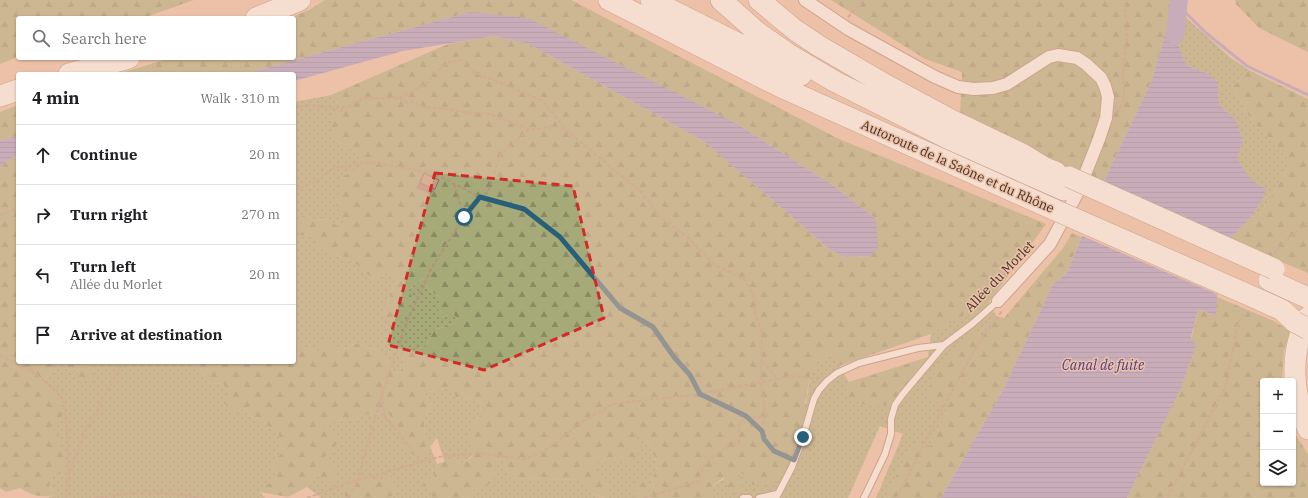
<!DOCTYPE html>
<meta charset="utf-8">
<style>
body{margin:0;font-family:"IBM Plex Serif",serif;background:#f6f6f6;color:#202124}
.controls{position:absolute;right:12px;bottom:12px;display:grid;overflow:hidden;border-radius:4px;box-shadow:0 1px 3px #0004}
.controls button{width:36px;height:36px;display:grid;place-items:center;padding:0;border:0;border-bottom:1px solid #e0e0e0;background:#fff;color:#202124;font:20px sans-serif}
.stop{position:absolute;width:12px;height:12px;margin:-9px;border:3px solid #28607a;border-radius:50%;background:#fff}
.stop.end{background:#28607a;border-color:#fff;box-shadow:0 1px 4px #0008}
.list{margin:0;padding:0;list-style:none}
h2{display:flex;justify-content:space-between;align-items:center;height:52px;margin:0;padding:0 16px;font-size:17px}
h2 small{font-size:13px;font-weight:400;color:#757577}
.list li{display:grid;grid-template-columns:26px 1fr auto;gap:12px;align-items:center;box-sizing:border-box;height:60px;padding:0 16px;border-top:1px solid #e0e0e0}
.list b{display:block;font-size:15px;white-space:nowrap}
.list p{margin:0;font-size:13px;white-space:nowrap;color:#757577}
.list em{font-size:13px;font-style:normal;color:#757577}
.icon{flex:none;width:22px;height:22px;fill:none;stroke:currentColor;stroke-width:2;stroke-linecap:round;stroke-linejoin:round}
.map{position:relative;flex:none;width:1308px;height:498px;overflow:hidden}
.search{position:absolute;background:#fff;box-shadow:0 1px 3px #0004;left:16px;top:16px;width:280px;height:44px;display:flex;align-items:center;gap:10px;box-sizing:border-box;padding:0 14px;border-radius:4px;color:#757577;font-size:15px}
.panel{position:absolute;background:#fff;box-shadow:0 1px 3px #0004;left:16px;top:72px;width:280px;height:292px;border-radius:4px}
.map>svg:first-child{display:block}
.grass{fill:url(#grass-dots)}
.forest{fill:url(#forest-firs)}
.water{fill:url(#water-rules)}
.pier{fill:#ecc1a8}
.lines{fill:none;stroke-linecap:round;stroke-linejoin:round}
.stream{stroke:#9c92ce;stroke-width:3}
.river{stroke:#9c92ce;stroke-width:18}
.service-casing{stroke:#a77f68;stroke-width:8}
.minor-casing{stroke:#a77f68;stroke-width:14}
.motorway-casing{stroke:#a77f68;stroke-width:22}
.path{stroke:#b3917d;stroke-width:2;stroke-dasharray:4 2;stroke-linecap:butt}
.service{stroke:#fff;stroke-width:6}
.minor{stroke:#fff;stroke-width:12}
.motorway{stroke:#fff;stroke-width:21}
.motorway-bridge-casing{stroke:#a77f68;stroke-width:22;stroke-linecap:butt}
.motorway-bridge{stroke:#fff;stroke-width:21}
.wall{fill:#a88470}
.building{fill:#c39a82;stroke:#886c5b}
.route{stroke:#28607a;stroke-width:5}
.marked{fill:none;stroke:#d62828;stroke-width:3;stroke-dasharray:8 5;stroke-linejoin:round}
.labels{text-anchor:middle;stroke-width:3;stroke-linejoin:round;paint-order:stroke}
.street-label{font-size:13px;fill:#433228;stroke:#ecc1a8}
.water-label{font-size:14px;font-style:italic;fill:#52418a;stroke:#ecc1a8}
</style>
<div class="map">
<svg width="1308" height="498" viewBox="0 0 1308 498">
<defs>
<pattern id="grass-dots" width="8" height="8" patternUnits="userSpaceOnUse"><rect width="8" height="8" fill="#a6aa78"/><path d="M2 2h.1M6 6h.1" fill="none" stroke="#898b62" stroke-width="1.8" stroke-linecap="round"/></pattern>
<pattern id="forest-firs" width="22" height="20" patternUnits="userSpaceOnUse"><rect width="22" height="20" fill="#a6aa78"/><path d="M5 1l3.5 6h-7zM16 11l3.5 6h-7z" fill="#898b62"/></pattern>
<pattern id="water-rules" width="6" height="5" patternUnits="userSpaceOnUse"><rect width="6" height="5" fill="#9c92ce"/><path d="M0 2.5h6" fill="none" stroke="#8178a7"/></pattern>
</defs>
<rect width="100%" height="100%" fill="#ecc1a8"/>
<path class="grass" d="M1181 13 1231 58 1249 70 1232 87 1252 121 1291 163 1258 218 1252 216 1262 200 1255 183 1244 173 1237 157 1243 142 1236 120 1219 104 1218 82 1207 73 1187 66 1178 44Z
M331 95 343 110 332 138 361 155V167L342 177 346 225 342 229 327 219 315 220 305 215 301 235 316 237 317 248 351 260 374 280 390 271 396 278 383 316 409 289 423 278 429 290 440 297 442 318 453 313 459 322 434 330 426 346 402 355 405 373 393 372C384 350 377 350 357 343L337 352H316L294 342V102Z
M989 302 996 316 980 341 929 393 948 411 930 446 912 445 885 498H876L903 434 880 426 848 498H711V487L738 470 806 403 811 372 830 351 849 382 845 394 928 357 931 334 968 313 979 312Z
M59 362H64L67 369 77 370 97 381 85 362H191L200 368 209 383 223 384 242 410 278 432 282 452 273 462 276 481 263 486 260 492 265 498H47L55 495 49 487 53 476 52 428 43 384 55 363Z
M451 386 457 397 480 401 481 414 474 423 473 455 463 463 456 458 445 463 437 438 425 442 424 420 431 405 424 393Z
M389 413 399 438 417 458 422 457 430 446 437 464 432 470 435 478 434 498H387L396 494 392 476 343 491 346 498H321L307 487C314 478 321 468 324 457 329 429 318 419 356 420L363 414Z
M633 437H646L658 465 652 480 654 489 634 488V496L628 498H605L610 487 596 475V462Z
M494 459 504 460 509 478 581 480 591 493 603 498H467L479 485H488Z"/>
<path class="forest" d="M0 0H194L143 18H18V57L0 64Z
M325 0H571L837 138 1046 224 989 302 979 312 968 313 931 334 839 366 830 351 811 372 800 429 783 474 777 482 753 485 739 470 742 490 730 492 724 477 711 487V498H628L634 496V488L639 480 654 489 652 480 658 465 646 437H634L642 448 630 463 596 462V475L610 487 605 498 591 493 581 480 509 478 504 460 495 459 494 478 488 485H479L467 498H434L423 485 425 477 435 478 432 470 437 464 456 458 463 463 473 456 467 440 474 423 481 414 480 401 456 397 451 386 424 393 431 405 424 420 425 441 437 438 422 457 417 458C399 444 397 434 389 413L363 414 356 420C343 420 332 419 326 431L333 433 339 442 324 457 338 475 332 482 325 484 317 474 307 487 288 497 260 492 263 486 276 481 273 462 282 452 278 432 242 410 232 413 222 400 229 393 223 384 209 383 200 368 191 362H294V342L316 352 326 340 337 352 357 343C377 350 384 350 393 372L405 373 402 355 426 346 434 330 459 322 453 313 442 318 437 308 440 297 429 290 423 278 409 289 412 299 403 322 383 316 396 278 390 271 374 280 351 260 316 248V237L300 235 297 229 295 221 305 215 315 220 327 219 342 229 346 225 336 204 342 177 360 167 361 156 332 138 331 117 343 110 331 95 448 44 494 36 529 44 705 142 828 248 844 257 870 256 876 219 834 186 737 124 470 12 244 74H118L171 58H294V18H289L309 10Z
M831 0H1170L1172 9 1152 80 1103 183 1039 155 960 113 962 72 925 59Z
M1235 0H1308V52L1259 28 1236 4Z
M1249 70 1308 99V273L1229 240 1252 216 1258 218 1291 163 1252 121 1232 87Z
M18 105V136L0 141V112Z
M18 156V362H59L55 363 43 384 60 401 62 419 52 428 58 435 67 470 53 476 49 487 56 495C42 498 32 496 20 488L6 492 0 488V167L11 158Z
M1072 233 1081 237 1067 273 1053 284 1004 388 941 498H885L912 444 930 446 948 411 929 393 932 377 959 342 972 331 977 330 980 340 996 316 1004 318 1063 248Z
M1217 297 1274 321 1291 332 1284 351 1282 381H1263V483H1293V431L1308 454V498H1127L1180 390 1198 309 1215 316Z
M928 357 892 404C869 408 865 407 845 394L849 382Z
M64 362H85L98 381 79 379 77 370 67 369Z
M355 475 367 483 392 476 395 485 396 494 387 498H346L343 491 346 481Z"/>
<path class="water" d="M1172 9 1181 13 1178 44 1187 66 1207 73 1218 82 1219 104 1236 120 1243 142 1237 157C1245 175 1249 180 1266 189L1262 200 1252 216 1229 240 1218 281 1216 316 1198 309 1191 337 1196 345 1180 390 1127 498H941L1004 388 1053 284 1067 273 1103 183 1152 80Z
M470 12 528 18 737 124 834 186 876 219 878 248 870 256 844 257 828 248 705 142 529 44 494 36 403 51 294 81V74H244Z
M18 136V156L11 158 0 167V141Z"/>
<path class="pier" d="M1100 184 1231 241 1226 265 1220 282 1219 295 1080 235Z"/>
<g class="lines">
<path class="stream" d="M1178 5 1206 33 1247 66 1308 95"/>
<path class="river" d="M1175 35 1179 0"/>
<defs>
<path id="service" d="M743 498H749
M759 498 777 494
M776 498 792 467 803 437 814 399 819 390 827 381 837 373 859 363 918 348 944 345 972 324 998 301
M864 498 885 454 891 434V419L895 405 902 395 944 345"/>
<path id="minor" d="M805 0 848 29 935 77 958 87 974 89 993 88 1007 84 1049 57 1058 55 1077 58 1086 64 1101 78 1105 86 1108 97 1106 118 1099 139 1078 192 1050 244 998 301"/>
<path id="motorway" d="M609 0 781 87 1055 210
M651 0 801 75
M721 0 757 32 790 55 834 81 947 138 1064 190
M759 0 795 30 819 46 886 85 953 121 1022 154 1045 168 1056 172
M256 18 300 0
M69 74 129 58
M0 96 18 90
M1269 280 1308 298
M1260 300 1282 310 1295 322
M1308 317C1289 352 1292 393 1308 429"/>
</defs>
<use href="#service" class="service-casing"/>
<use href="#minor" class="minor-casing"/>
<use href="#motorway" class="motorway-casing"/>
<path class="path" d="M848 17 864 0
M399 98 406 102 412 101 423 107 447 109 469 113 489 114 529 129H538L553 126 565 130
M294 108 308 105 334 108 347 107 366 98H399L426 84 434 74 449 62 463 60 475 73 506 85 543 101 566 130 640 191 661 218 686 236 715 265 745 280 755 299 754 308 762 333 761 382 765 415 757 418 746 417 739 425V442C726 447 711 456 703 468 701 472 700 477 699 481L644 498
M1117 113 1124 99 1123 73 1127 36 1125 0
M454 184 464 217
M294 190 315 182 333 168 370 162 433 173 480 197 525 209 560 237 620 308 653 327 674 357 690 375 700 394 746 417 761 431 764 439 774 451 788 457
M0 215 18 208
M1274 254 1279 247 1308 222
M0 355 34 373 54 388 63 400 67 428 69 473 66 498
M762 361 777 379
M28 362 33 372
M382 395 385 417 422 462
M761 431 765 415
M70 472 85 431 123 362
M94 498 150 491 205 498
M307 498 348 483 438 457 480 453 524 459 546 450 585 420 613 404 700 394 792 376 818 379
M349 498 357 481 382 394 407 321 432 267 464 217 480 197 488 192 500 155 529 129
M897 498 932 428 975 349 1002 311
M1167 498 1226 386 1237 326 1244 310"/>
<use href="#service" class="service"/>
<use href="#minor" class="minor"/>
<use href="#motorway" class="motorway"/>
<defs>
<path id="motorway-bridge" d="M1069 177 1274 269
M1055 210 1260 300
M1295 322 1308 329"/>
</defs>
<use href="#motorway-bridge" class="motorway-bridge-casing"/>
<use href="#motorway-bridge" class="motorway-bridge"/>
</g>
<path class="wall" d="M424 173 435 189 431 194 416 188 421 178Z"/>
<path class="building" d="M424 173 439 180 435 189 420 183Z"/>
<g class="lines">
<path class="route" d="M464 217 480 197 524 209 560 237 620 308 653 327 674 357 690 375 700 394 746 416 762 431 764 439 774 451 794 460 803 437"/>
</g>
<path d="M0 0H1308V498H0ZM435 173 573 186 604 318 484 370 388 345Z" fill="#ecc1a8" fill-opacity=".55" fill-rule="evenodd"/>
<path class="marked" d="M435 173 573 186 604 318 484 370 388 345Z"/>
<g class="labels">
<g class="street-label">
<text transform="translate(958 166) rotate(24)" y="5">Autoroute de la Saône et du Rhône</text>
<text transform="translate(999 276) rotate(-46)" y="5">Allée du Morlet</text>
</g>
<g class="water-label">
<text x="1103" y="370">Canal de fuite</text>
</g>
</g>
</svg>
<div class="controls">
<button>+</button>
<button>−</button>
<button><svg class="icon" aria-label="layers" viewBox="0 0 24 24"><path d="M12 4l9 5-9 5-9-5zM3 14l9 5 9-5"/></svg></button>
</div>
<div class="stop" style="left:464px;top:217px"></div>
<div class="stop end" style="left:803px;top:437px"></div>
<div class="search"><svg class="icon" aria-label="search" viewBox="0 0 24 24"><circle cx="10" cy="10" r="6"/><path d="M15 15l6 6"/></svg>Search here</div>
<section class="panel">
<h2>4 min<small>Walk · 310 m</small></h2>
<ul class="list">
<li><svg class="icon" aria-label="ahead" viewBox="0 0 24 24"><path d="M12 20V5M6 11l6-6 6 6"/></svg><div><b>Continue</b></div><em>20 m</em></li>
<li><svg class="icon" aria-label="right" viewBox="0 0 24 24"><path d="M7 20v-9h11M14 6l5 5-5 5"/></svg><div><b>Turn right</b></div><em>270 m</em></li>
<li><svg class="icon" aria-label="left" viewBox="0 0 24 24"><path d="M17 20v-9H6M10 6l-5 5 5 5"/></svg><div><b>Turn left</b><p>Allée du Morlet</p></div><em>20 m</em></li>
<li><svg class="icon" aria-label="arrive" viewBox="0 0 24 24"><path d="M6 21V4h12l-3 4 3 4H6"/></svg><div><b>Arrive at destination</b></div></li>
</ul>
</section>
</div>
